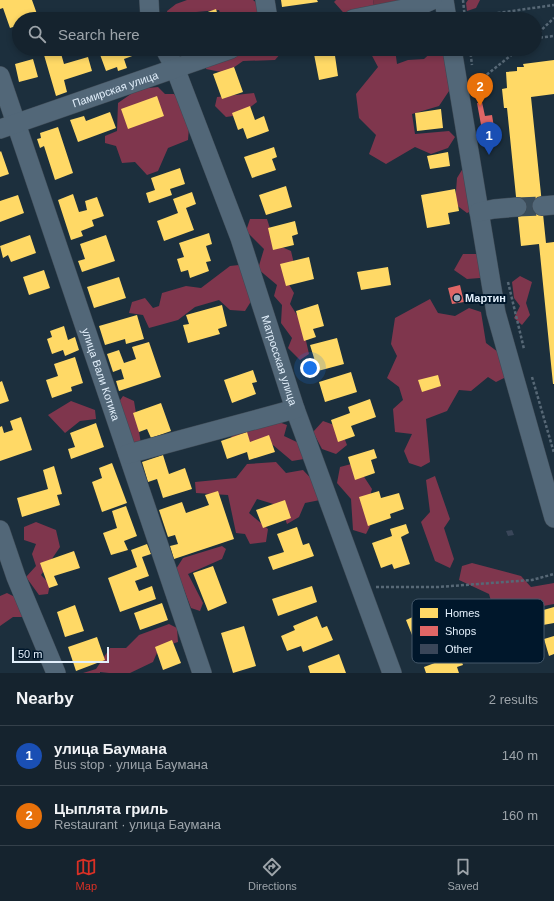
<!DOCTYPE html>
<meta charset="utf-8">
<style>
body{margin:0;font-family:Helvetica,sans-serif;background:#1e2b36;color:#f1f3f6}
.scale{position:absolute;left:12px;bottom:10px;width:97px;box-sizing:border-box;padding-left:4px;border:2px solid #e3f0fc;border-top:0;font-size:11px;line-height:14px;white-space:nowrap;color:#e3f0fc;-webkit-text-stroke:3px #00172b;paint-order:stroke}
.you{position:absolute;left:310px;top:368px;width:14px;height:14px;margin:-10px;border:3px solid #fff;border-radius:50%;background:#1a73e8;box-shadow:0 0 0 6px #1a73e833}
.badge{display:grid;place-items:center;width:26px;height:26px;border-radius:50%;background:#d93025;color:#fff;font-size:13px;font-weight:700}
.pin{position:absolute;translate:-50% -33px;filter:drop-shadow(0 1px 2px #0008)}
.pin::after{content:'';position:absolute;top:21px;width:14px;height:12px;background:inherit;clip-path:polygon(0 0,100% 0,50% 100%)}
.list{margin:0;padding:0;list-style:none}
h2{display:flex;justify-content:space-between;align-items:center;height:52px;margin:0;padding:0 16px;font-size:17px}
h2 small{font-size:13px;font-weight:400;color:#9da4aa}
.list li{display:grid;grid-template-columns:26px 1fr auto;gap:12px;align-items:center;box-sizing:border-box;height:60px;padding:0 16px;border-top:1px solid #34404a}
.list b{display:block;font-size:15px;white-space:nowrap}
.list p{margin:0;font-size:13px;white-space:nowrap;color:#9da4aa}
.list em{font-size:13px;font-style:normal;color:#9da4aa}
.icon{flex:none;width:22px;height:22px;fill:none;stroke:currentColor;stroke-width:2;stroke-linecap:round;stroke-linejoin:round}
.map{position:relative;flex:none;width:554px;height:673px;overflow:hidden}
.search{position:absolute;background:#15232e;box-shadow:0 2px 6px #0003;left:12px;right:12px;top:12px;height:44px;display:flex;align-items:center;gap:10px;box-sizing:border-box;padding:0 14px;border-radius:22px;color:#9da4aa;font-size:15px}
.sheet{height:172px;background:#15232e}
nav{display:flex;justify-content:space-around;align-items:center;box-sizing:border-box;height:56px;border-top:1px solid #34404a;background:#15232e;font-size:11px;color:#9da4aa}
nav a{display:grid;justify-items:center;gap:2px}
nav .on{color:#d93025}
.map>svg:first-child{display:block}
.green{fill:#713446}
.forest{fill:#7f364d}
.homes{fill:#ffd966}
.shops{fill:#e06666}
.building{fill:#394659}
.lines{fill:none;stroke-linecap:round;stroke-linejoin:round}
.minor-tunnel{stroke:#3a4c5a;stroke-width:19;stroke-dasharray:19 10;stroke-linecap:butt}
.minor-casing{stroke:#3e4a55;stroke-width:20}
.path{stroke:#576876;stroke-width:2.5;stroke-dasharray:3 2;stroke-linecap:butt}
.minor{stroke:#526778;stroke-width:19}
.poi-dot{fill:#9dacb9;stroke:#00172b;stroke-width:1.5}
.labels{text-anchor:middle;stroke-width:4;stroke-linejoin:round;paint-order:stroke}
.street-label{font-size:11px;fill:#e3f0fc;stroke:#00172b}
.poi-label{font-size:11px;font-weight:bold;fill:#e3f0fc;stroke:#00172b;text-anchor:start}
.key{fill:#00172b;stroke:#44586a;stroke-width:1}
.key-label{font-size:11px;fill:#e3f0fc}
</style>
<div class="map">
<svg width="554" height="673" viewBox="0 0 554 673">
<rect width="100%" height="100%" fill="#1c2f3d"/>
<path class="green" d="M373 0H419L375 11Z"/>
<path class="forest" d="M187 0H253L275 19H222L219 10 185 13 186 19H168L167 11 176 4Z
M336 0H373L375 11 349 19 334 2Z
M468 0H480L476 8 467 11 466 3Z
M243 49H278L281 53 275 60 243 61 226 73 206 69 207 61 234 57Z
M372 49H395L397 64 408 60 424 59 435 49H440L449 56 451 88 439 106 412 114 415 134 449 131 455 137 448 148 431 154 415 147 386 164 369 154 376 135 359 118 356 94 378 67 370 52Z
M158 87 165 94H174L190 115 188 140 168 148 158 171 147 175 135 162 122 163 116 146 105 143V136L117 131 118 103 138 89Z
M254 93 257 102 240 115 226 117 215 106 217 97Z
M465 165 480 207 467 213 455 204 457 178Z
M250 219H267L275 244 291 251 295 268 287 281 294 293 290 304 302 323 309 354 300 360 288 348 292 338 281 323 282 305 274 296 277 285 258 269 264 249 246 231Z
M463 254H478L486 270 480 278 467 279 454 270Z
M239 265 255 295 245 311 230 310 219 300 195 307 178 320 149 328 143 315 129 313 132 302 145 298 153 308 159 306 162 293 186 286 201 288 230 266Z
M520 276 532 282 526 303 530 315 522 325 514 318 520 306 514 298 512 282Z
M430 299 438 313 455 316 469 308 481 312 486 343 498 352 506 377 496 382 488 377 471 391 459 390 447 411 426 419 430 462 421 467 409 463 404 451 412 434 395 432 393 409 403 400 399 387 387 378 397 356 391 344 395 318Z
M123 396 134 401 141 444 135 450 116 406Z
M71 401 95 410 96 419 80 421 65 433 48 415Z
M273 420 287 425 284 436 301 444 304 459 292 461 267 440 242 447 230 442 233 431Z
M323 421 340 427 347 445 336 454 322 449 313 432Z
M276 462 286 473 303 470 321 489 325 499 305 503 299 517 287 524 280 506 257 499 249 513 268 529 266 542 250 544 245 534 236 533 228 495 196 493 195 482 236 478 247 464Z
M355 463 372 489 367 506 373 520 366 534 353 530 351 499 337 483 340 467Z
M435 476 450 519 444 528 454 559 450 568 435 561 421 522 430 512 426 480Z
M36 522 56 530 60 547 41 575 50 584 48 594 39 595 26 577 36 566 32 554 36 544 24 540V527Z
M222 546 226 549 222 559 188 574 203 603 200 611 191 608 176 569 183 558Z
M472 563 521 576 531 587 554 583V604L517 611 509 621 496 618 489 594 459 580 462 566Z
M7 593 25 602 23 617H13L0 626V596Z
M169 624 177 628 178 642 159 648 153 662 130 673H109L100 672V673H83L96 669 110 648H126L139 635Z"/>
<path class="homes" d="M0 0H32L37 14 25 19H19V25L10 28 3 8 0 9Z
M281 0H317L318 2 282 7Z
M216 9 219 19H188Z
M98 49H133L135 55 124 59 127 68 118 71 117 67 106 71Z
M313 49H334L338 76 319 80Z
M398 49H429L430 50 400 56Z
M60 50 64 64 88 57 92 71 64 80 67 92 56 96 44 55Z
M33 59 38 77 19 82 15 64Z
M554 60V94L531 97 546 243 554 242V384H553L539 244 521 246 507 108H504L502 89 507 88 506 72 517 71V67H524L523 64Z
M234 67 243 92 222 99 213 74Z
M157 96 164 116 128 129 121 109Z
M250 106 255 120 264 116 269 131 247 139 243 128 238 130 232 113Z
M441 109 443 128 417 131 415 113Z
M110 112 116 128 78 142 70 120 84 116 86 121Z
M58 127 73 173 55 180 44 146 40 148 37 139 41 138 40 133Z
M274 147 277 157 272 159 276 170 252 178 244 157Z
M1 151 9 174 0 177V152Z
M448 152 450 166 430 169 427 156Z
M180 168 185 184 170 189 172 195 149 203 146 193 155 190 151 178Z
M286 186 292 207 266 215 259 195Z
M455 189 459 211 448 213 450 224 427 228 421 195Z
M192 192 196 204 186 208 194 230 164 241 157 221 178 213 173 199Z
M73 194 79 212 87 210 85 201 97 197 104 216 92 220 94 226 81 231 83 236 71 240 58 200Z
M18 195 24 213 0 222V201Z
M295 221 298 234 292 236 294 245 273 250 268 228Z
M209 233 212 244 206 246 211 261 206 262 209 271 190 278 188 270 181 272 177 259 184 257 179 243Z
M30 235 36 253 11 262 8 255 3 258 0 246Z
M106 235 115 261 82 272 78 261 85 259 80 244Z
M309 257 314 279 286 286 280 264Z
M388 267 391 285 361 290 357 272Z
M44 270 50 288 29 295 23 277Z
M119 277 126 298 94 308 87 287Z
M318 304 324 326 313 329 316 337 304 341 296 311Z
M222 305 227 326 218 329 220 334 188 343 183 325 189 324 186 315Z
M137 315 144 339 126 344 125 339 105 345 99 326Z
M64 326 68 340 75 337 79 350 65 356 63 350 52 354 47 339 52 337 50 331Z
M337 338 344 364 318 371 310 345Z
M149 342 161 377 119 391 116 381 124 379 121 369 113 372 107 354 119 350 124 363 136 359 132 347Z
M75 357 83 383 71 387 72 391 52 398 46 380 58 376 54 364Z
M253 370 257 382 252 383 256 394 232 403 224 380Z
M351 372 357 392 325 402 319 382Z
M438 375 441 386 422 392 418 380Z
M2 381 9 401 0 404V382Z
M370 399 376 417 351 426 355 436 338 442 331 420 350 413 348 407Z
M161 403 171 431 151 438 147 429 139 432 133 413Z
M21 417 32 450 0 461V427L2 426 4 433 13 430 10 421Z
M96 423 104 447 71 459 68 449 75 447 70 433Z
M247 432 250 442 269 435 275 452 249 460 247 452 227 459 221 441Z
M374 449 377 458 371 460 375 473 355 480 348 457Z
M163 455 169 474 185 468 192 489 163 498 157 479 148 482 142 462Z
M112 463 127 503 102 512 92 482 102 478 99 468Z
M54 466 62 494 57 495 60 505 22 517 17 498 48 489 43 470Z
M218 491 234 539 174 559 170 546 178 544 175 535 168 537 159 510 182 502 186 513 209 505 205 495Z
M379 491 381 498 399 493 404 509 390 514 391 518 368 526 359 497Z
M285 500 291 518 263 528 256 510Z
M126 506 137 536 124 541 128 550 111 555 103 533 117 528 112 511Z
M406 524 409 533 401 537 410 564 394 569 392 564 381 568 372 543 392 536 390 529Z
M297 527 303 545 309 543 314 556 273 570 268 557 284 552 277 534Z
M147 544 151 554 142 557 149 576 135 581 139 591 152 586 156 599 120 612 108 578 137 567 131 550Z
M74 551 80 568 54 576 58 585 49 588 40 563Z
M213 566 227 603 208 611 193 573Z
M312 586 317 602 278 616 272 599Z
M446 601 453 618 446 621 450 631 431 639 427 629 412 635 406 620 424 612 425 617 440 611 437 604Z
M162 603 168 620 140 630 134 613Z
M75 605 84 631 65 637 57 612Z
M554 607V623L543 625 540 611Z
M317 616 322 628 327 626 333 640 303 652 301 646 287 651 281 636 295 630 293 626Z
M244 626 256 666 233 673 221 633Z
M554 636V654L549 656 544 639Z
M97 637 105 660 76 671 68 647Z
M172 640 181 663 163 670 155 647Z
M456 646 463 665 457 667 459 673H426L424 667 448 658 445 650Z
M339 654 346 673H310L308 666Z"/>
<path class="shops" d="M482 102 485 116 492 115 496 139 484 141 477 103Z
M460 285 464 302 452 304 448 288Z"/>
<path class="building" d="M512 530 514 535 508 536 506 531Z"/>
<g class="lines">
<path class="minor-tunnel" d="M517 207 542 206"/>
<defs>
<g id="minor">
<path d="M149 0 150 19"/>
<path d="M265 0 268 19"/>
<path d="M444 0 447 19"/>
<path d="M353 19 419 6 432 0"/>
<path id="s1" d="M165 49 175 68 240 238 295 409 392 673"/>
<path d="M452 49 496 313 554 518"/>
<path id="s2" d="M0 76 202 673"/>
<path id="s3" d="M0 129 231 49"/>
<path d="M542 206 554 205"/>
<path d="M479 212 494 209 517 207"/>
<path d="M128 454 295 409"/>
<path d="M0 530 16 577 56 673"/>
</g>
</defs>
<use href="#minor" class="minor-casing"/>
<path class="path" d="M463 0 465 19
M463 18 554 5
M535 36 554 18
M535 38 554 36
M470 49 472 65
M475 84 519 49
M508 282 524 349
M532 377 554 453
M376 587H438L532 580 554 574"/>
<use href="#minor" class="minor"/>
</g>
<circle class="poi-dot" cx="457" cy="298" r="4"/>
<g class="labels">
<g class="street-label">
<text dy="4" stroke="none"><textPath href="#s3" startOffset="122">Памирская улица</textPath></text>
<text dy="4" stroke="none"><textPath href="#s1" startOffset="332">Матросская улица</textPath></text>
<text dy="4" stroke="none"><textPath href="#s2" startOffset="315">улица Вали Котика</textPath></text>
</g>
<g class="poi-label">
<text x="465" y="302">Мартин</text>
</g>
</g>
<rect x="412" y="599" width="132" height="64" rx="6" class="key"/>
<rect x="420" y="608" width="18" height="10" fill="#ffd966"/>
<rect x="420" y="626" width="18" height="10" fill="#e06666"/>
<rect x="420" y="644" width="18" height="10" fill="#394659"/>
<g class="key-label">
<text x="445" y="617">Homes</text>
<text x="445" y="635">Shops</text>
<text x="445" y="653">Other</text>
</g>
</svg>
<div class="scale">50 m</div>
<div class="you"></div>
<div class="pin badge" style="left:489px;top:155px;background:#1a4fb4">1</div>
<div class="pin badge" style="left:480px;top:106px;background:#e8710a">2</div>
<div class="search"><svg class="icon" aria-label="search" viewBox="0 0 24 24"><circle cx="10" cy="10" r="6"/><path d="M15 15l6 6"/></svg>Search here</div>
</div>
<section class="sheet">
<h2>Nearby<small>2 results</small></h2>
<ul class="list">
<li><span class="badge" style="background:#1a4fb4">1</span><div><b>улица Баумана</b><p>Bus stop · улица Баумана</p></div><em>140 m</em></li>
<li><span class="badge" style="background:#e8710a">2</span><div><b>Цыплята гриль</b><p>Restaurant · улица Баумана</p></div><em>160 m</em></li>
</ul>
</section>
<nav>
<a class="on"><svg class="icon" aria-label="map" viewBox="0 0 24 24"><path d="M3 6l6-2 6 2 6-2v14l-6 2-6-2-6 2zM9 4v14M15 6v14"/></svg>Map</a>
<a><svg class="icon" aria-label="directions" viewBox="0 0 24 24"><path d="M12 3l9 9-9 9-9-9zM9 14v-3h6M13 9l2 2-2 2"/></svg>Directions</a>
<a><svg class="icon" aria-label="saved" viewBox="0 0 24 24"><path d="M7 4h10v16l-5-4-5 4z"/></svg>Saved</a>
</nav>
